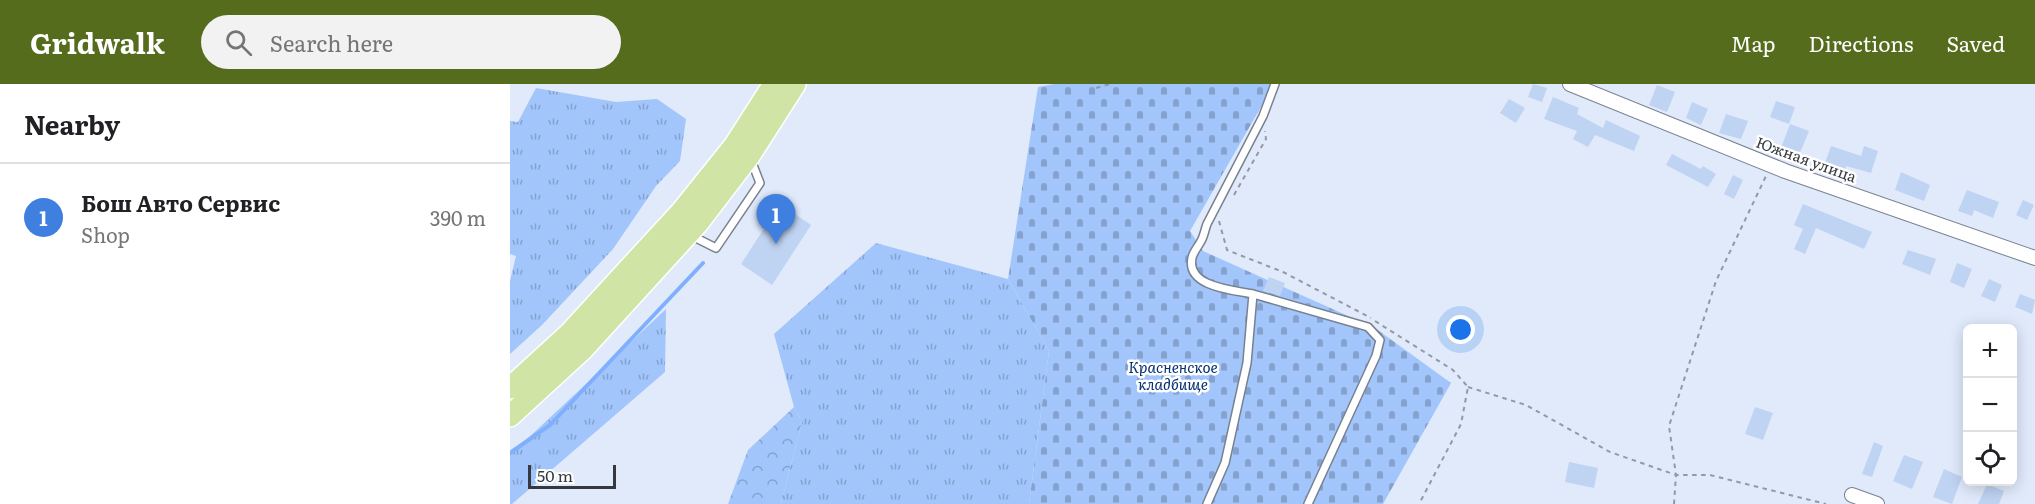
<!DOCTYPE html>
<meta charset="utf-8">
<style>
body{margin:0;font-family:Literata,serif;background:#f2f2f2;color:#202124}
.controls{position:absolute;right:18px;bottom:18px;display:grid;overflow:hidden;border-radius:9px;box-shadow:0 3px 15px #0003}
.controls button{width:54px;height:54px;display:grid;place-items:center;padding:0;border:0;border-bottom:2px solid #e0e0e0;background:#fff;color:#202124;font:30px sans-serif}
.scale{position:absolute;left:18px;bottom:15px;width:88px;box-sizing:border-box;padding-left:6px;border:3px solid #35393f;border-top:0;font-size:16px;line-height:21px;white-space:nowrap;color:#35393f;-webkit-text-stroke:4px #fff;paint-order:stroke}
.you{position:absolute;left:951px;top:246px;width:21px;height:21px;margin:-15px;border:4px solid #fff;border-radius:50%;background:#1a73e8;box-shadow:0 0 0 9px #1a73e833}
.badge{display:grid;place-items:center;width:39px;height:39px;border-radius:50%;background:#556c1c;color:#fff;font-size:20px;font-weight:700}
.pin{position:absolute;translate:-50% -50px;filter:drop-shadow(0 2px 3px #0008)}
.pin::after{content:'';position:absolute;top:32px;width:21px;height:18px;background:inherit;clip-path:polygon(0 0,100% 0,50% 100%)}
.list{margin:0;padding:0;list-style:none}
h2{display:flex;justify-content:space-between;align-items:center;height:78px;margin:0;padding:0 24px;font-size:26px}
h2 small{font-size:20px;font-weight:400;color:#757577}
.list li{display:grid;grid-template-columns:39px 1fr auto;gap:18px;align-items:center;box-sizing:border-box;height:108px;padding:0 24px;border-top:2px solid #e0e0e0}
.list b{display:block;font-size:22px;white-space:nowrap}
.list p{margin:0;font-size:20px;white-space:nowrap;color:#757577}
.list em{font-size:20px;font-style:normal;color:#757577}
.icon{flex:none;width:33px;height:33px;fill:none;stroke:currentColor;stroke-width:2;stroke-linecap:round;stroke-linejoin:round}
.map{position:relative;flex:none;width:1525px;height:420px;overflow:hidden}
header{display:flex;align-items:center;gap:36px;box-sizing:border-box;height:84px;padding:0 30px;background:#556c1c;color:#fff}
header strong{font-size:28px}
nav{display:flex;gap:33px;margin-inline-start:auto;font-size:21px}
.search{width:420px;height:54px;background:#f2f2f2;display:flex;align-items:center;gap:15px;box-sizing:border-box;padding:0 21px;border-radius:33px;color:#757577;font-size:22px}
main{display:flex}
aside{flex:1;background:#fff}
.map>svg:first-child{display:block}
.grass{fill:url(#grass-tufts)}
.forest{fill:url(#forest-crowns)}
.cemetery{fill:url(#cemetery-stones)}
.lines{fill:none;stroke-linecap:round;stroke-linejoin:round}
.stream{stroke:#80b0fd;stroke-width:4}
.building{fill:#bfd3f2}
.lane-casing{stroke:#788190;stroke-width:10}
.street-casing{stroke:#788190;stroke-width:16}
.primary-casing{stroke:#fff;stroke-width:24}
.path{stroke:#9299a5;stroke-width:2;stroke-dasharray:4.5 4.5;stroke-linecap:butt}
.lane{stroke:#fff;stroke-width:7}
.street{stroke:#fff;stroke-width:14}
.primary{stroke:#d0e5a5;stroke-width:21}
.labels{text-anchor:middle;stroke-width:5;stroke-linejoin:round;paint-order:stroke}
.street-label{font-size:15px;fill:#35393f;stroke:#fff}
.park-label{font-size:15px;font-style:italic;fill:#042f70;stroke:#fff}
</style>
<header>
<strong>Gridwalk</strong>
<div class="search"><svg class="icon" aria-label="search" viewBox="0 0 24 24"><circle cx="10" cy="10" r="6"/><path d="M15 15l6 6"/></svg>Search here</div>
<nav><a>Map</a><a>Directions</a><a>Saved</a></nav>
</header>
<main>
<aside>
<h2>Nearby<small></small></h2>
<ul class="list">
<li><span class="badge" style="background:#3f7fe0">1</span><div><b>Бош Авто Сервис</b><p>Shop</p></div><em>390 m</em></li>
</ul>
</aside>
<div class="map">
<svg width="1525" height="420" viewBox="0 0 1525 420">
<defs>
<pattern id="grass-tufts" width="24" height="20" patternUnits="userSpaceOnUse" patternTransform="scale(1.5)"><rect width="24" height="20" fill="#a2c5fc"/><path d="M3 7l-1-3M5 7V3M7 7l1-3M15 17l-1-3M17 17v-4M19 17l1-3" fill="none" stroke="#85a1cd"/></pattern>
<pattern id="forest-crowns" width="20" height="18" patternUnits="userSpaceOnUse" patternTransform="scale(1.5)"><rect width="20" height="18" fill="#a2c5fc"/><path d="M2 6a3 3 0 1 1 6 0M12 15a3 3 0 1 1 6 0" fill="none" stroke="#85a1cd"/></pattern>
<pattern id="cemetery-stones" width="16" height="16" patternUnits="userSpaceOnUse" patternTransform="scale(1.5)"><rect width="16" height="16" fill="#a2c5fc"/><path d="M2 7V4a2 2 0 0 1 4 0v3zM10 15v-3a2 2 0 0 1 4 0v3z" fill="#85a1cd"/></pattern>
</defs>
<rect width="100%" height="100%" fill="#e0eafb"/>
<path class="grass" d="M26 4 106 18 147 15 176 35 170 77 146 102 103 165 32 241 0 270V197L6 172 0 170V37L8 38Z
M366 159 498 195 539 267 519 420H271L292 338 284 323 264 250Z
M156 225 155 288 2 420H0V371Z"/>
<path class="forest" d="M284 323 292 338 271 420H218L238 366Z"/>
<path class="cemetery" d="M544 0H761L752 21 680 147 693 167 865 244 941 299 873 420H519L539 267 498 195 528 3Z"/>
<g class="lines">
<path class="stream" d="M0 369 40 341 193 179"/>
</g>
<path class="building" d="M1023 0 1037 4 1032 18 1018 13Z
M1147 1 1165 8 1157 28 1139 21Z
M1043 13 1069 24 1067 30 1093 44 1096 36 1130 52 1124 67 1085 51 1078 63 1063 55 1067 47 1034 35Z
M999 15 1015 24 1006 39 990 29Z
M1266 17 1285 23 1279 40 1260 33Z
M1182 18 1198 25 1191 41 1176 34Z
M1216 30 1238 37 1231 55 1209 49Z
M1280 40 1299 47 1289 71 1271 64Z
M1321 62 1351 72 1354 62 1368 67 1361 89 1336 82 1335 86 1315 79Z
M1162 70 1191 85 1193 82 1206 90 1198 103 1156 81Z
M1391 88 1420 101 1414 117 1385 106Z
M1223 91 1233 96 1224 115 1214 110Z
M1457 106 1489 118 1483 134 1464 126 1462 132 1448 127Z
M1513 116 1524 121 1517 136 1506 131Z
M270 120 301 141 262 201 231 180Z
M1293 120 1362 148 1354 165 1306 144 1295 170 1284 165 1293 145 1284 141Z
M1398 166 1426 175 1420 191 1392 180Z
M1447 179 1462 185 1454 204 1440 198Z
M759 193 775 199 770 212 753 207Z
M1479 195 1492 201 1485 218 1471 212Z
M1510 210 1525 216 1522 230 1505 223Z
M1245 323 1263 329 1253 356 1235 350Z
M1364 358 1373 362 1362 393 1352 390Z
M1394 371 1413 378 1402 405 1383 397Z
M1059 378 1088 384 1084 404 1055 398Z
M1434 385 1452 393 1442 420 1423 413Z
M1477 400 1494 407 1489 420H1468Z"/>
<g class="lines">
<defs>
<path id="lane" d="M180 151 206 164 250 99 241 76
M743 210 858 243 870 256 866 272 798 420
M697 420 715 379 737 279 743 210C723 206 676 203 682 174 683 168 688 163 691 157 694 152 695 145 697 140L753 32 765 0"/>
<path id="street" d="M1060 0 1275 87 1525 174
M1342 411 1367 420"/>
<path id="primary" d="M0 304 59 250 172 127 225 61 264 0
M0 332 73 265 187 140 239 72 285 0"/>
</defs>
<use href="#lane" class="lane-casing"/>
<use href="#street" class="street-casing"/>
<use href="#primary" class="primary-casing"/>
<path class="path" d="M586 4 600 0
M724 111 756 55 755 47
M709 137 717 166 773 188 861 234
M865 237 943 286 958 303 951 340 909 420
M958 303 1016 321 1100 368 1166 391H1200L1316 420
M1164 420 1166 391 1159 342 1206 197 1256 92"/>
<use href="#lane" class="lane"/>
<use href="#street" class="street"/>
<use href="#primary" class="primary"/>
</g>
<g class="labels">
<g class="street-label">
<text transform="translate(1296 76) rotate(20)" y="5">Южная улица</text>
</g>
<g class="park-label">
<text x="663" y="289">Красненское<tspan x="663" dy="17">кладбище</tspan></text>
</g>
</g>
</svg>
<div class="controls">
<button>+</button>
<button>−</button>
<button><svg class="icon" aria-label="locate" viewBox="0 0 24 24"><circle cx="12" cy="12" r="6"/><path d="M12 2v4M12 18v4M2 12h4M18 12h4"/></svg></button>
</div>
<div class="scale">50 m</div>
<div class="you"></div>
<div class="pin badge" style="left:266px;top:160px;background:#3f7fe0">1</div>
</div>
</main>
